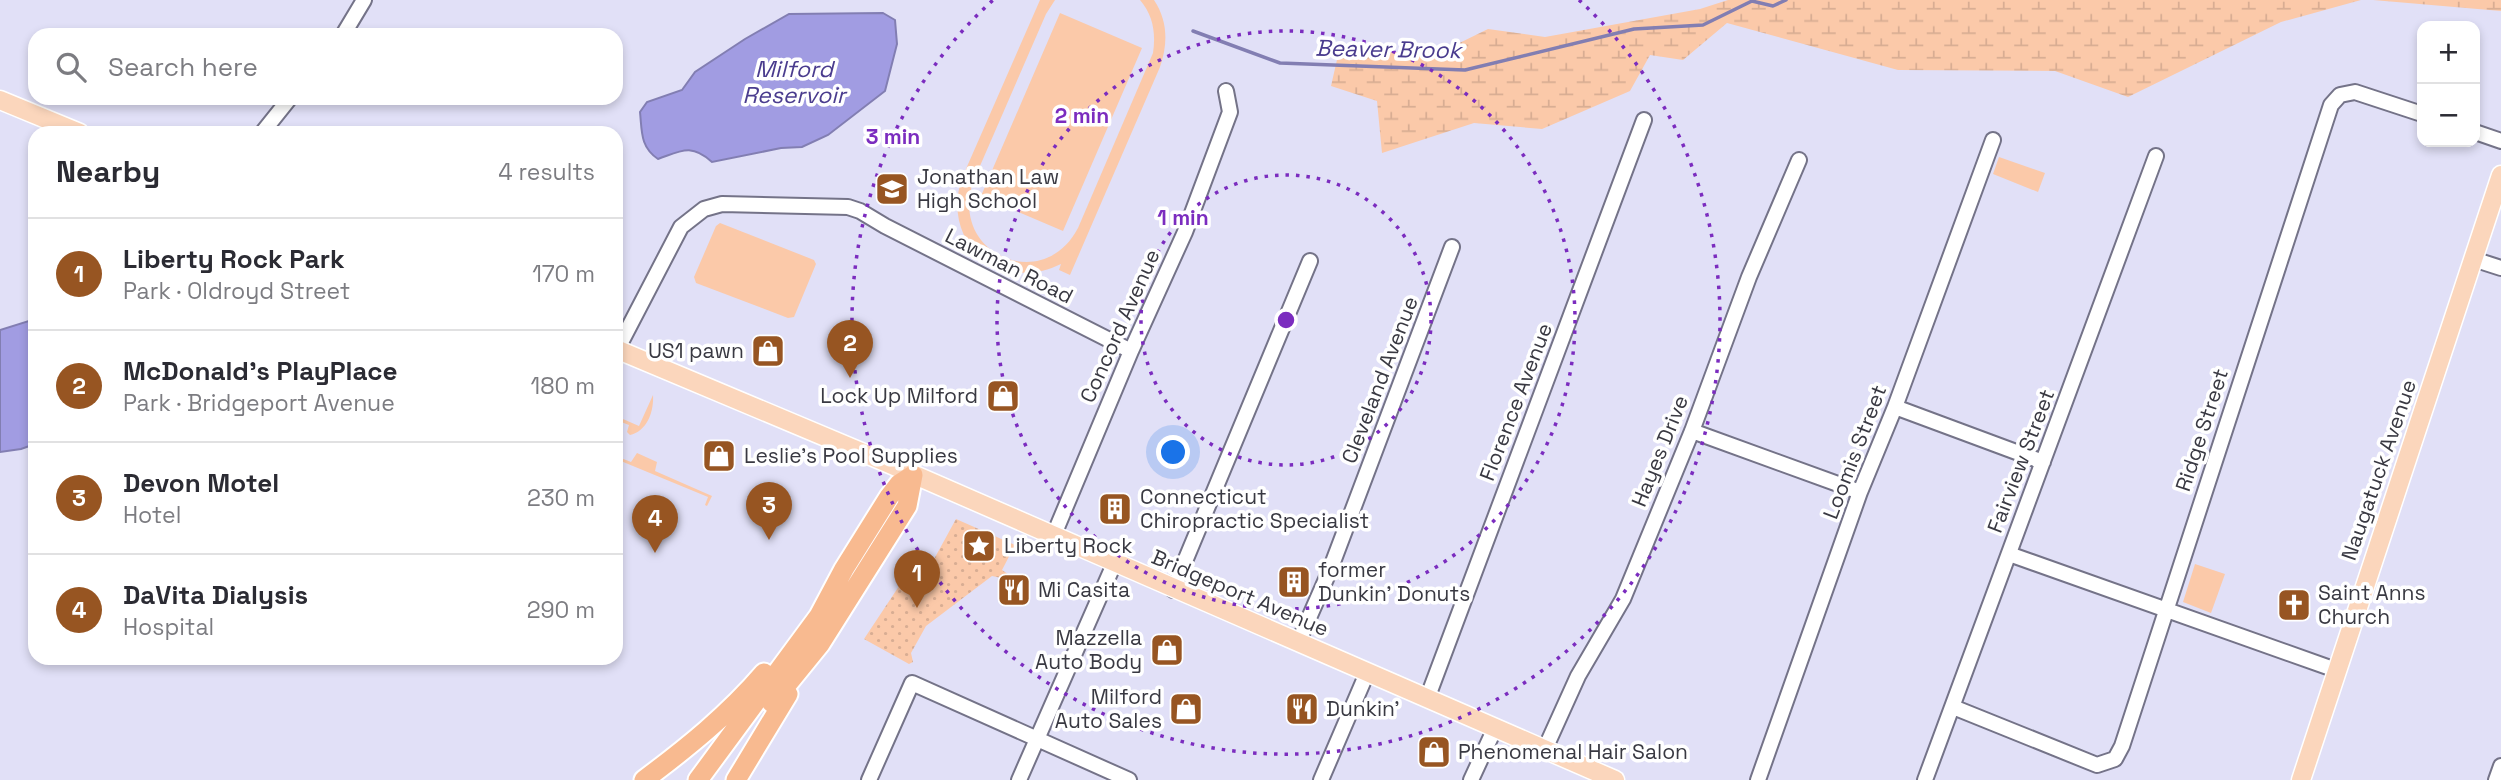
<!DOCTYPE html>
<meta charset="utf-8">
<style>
body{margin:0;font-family:"Space Grotesk",sans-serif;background:#f7f7f7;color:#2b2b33}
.controls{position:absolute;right:21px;top:21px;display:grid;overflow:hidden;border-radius:14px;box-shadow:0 4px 10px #0003}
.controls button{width:63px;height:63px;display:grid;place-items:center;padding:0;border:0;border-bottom:2px solid #e1e1e2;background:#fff;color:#2b2b33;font:35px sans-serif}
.you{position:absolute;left:1174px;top:453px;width:24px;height:24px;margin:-18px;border:5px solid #fff;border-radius:50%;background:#1a73e8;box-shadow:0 0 0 10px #1a73e833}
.badge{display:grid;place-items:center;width:46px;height:46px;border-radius:50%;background:#975522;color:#fff;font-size:23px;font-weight:700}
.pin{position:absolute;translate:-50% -58px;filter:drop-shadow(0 2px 4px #0008)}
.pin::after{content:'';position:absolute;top:37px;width:24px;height:21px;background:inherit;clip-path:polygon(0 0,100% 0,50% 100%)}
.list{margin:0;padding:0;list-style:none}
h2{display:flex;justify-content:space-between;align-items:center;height:91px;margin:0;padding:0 28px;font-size:30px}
h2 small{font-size:23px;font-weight:400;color:#7c7c81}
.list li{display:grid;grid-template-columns:46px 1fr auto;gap:21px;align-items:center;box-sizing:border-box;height:112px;padding:0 28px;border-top:2px solid #e1e1e2}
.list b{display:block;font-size:26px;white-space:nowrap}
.list p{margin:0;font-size:23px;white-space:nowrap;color:#7c7c81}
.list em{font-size:23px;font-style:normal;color:#7c7c81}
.icon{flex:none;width:38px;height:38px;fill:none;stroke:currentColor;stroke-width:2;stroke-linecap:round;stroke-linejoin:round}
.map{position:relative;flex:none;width:2501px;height:780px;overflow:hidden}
.search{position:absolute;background:#fff;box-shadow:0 4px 10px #0003;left:28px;top:28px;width:595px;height:77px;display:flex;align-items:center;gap:18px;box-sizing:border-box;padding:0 24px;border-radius:21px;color:#7c7c81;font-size:26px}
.panel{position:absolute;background:#fff;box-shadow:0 4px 10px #0003;left:28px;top:126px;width:595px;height:539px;border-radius:21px}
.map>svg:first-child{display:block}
.grass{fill:#fbc9a9}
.wetland{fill:url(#wetland-marsh)}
.park{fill:url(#park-dots)}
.water{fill:#a19ce2;stroke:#827eb2;stroke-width:2}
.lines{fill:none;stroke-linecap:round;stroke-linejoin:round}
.stream{stroke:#827eb2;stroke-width:3.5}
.minor-casing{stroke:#747388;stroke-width:18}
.major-casing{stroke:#fff;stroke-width:21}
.highway-casing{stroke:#fff;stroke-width:23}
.minor{stroke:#fff;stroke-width:14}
.major{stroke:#fbd6bc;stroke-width:18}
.highway{stroke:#f8ba90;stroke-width:19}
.ring{fill:none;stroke:#7b2cbf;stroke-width:3.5;stroke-dasharray:3.5 7}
.labels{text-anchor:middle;stroke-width:7;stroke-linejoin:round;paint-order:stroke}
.poi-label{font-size:21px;fill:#393942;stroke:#fff;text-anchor:start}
.street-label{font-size:21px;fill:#393942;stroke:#fff}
.water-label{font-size:23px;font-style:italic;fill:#4a3c8e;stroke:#fff}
.centre{fill:#7b2cbf;stroke:#fff;stroke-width:3.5}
.ring-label{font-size:21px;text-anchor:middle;font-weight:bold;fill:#7b2cbf;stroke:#fff;stroke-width:7;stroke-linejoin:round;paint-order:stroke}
</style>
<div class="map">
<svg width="2501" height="780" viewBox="0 0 2501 780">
<defs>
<pattern id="wetland-marsh" width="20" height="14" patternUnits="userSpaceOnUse" patternTransform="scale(1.75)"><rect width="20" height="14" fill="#fbc9a9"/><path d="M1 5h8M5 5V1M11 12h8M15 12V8" fill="none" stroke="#d8ad93"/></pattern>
<pattern id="park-dots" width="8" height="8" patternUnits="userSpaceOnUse" patternTransform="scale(1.75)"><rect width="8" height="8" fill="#fbc9a9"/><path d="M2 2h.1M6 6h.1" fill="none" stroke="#d8ad93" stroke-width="1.8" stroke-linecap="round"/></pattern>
</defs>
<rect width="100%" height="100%" fill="#e1e0f7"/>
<path class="grass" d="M1040 0H1055L1046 14 973 182C949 254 1043 295 1078 228L1153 53C1156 33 1153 15 1140 0H1154C1168 21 1168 44 1160 67L1070 275 1059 270 1061 264C1000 294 940 243 962 178Z
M1060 13 1142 48 1063 231 981 196Z
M1999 157 2045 173 2038 192 1993 174Z
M720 223 814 260 816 264 794 317 788 318 696 283 694 277 716 226Z
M653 395C654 412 647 431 630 435L627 432 629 425 616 420V416L639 426Z
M637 453 657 462 655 471 712 496 707 506 705 505 708 497 616 459V456L631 462Z
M2195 564 2225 574 2211 613 2183 602Z"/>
<path class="wetland" d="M1728 0H2361L2281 22 2128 97 2055 71 1898 70 1727 23 1683 60 1650 55 1630 91 1542 129 1474 123 1382 153 1377 101 1331 86 1339 51 1439 53 1488 29 1545 37 1700 9Z
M2373 0H2501V11Z"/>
<path class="park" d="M956 519 1015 545 1002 570 1012 577 1011 580 992 576 926 626 911 653 913 662 909 664 864 639 913 565 933 561Z"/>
<path class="water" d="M883 13 895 20 897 44 885 91 828 135 802 147 781 148 712 162C691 143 681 151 658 159 640 147 642 131 640 112L647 102 682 90 695 72 745 39 789 14Z
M35 319V444L21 449 0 452V330Z"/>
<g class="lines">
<path class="stream" d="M1193 31 1280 63 1465 70 1634 29 1703 25 1752 1 1773 6 1786 0"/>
<defs>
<path id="minor" d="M343 35 364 0
M2475 132 2501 141
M262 133 290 98
M2473 259 2501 268
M617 350 681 227 704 209 722 204 848 207 860 211 885 226 1131 351
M1895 407 2043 462
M1692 431 1860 492
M1053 537 1131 351 1185 232 1230 112 1226 91
M2009 554 2336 670
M1173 590 1310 261
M1298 643 1330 570 1452 247
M1427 699 1644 120
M1953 707 2097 765 2115 759 2122 746 2331 105 2340 95 2355 92 2422 114
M1545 749 1578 676 1623 599 1692 431 1749 277 1799 160
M869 780 912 683 1129 780
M1019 780 1114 564
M1321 780 1367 673
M1471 780 1495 728
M1758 780 1860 492 1895 407 1993 140
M1925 780 2156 156
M2496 780 2501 766"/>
<path id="major" d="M0 100 80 133
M616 349 885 462 1615 780
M2301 780 2501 175"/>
<path id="highway" d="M772 703 820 644 907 506 913 475
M644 780C687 748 729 714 764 673
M698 780 819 616 844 569 889 497 899 484 913 475
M736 780 788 694"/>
</defs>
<use href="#minor" class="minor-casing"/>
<use href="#major" class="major-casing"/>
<use href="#highway" class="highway-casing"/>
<use href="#minor" class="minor"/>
<use href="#major" class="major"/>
<use href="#highway" class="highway"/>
</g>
<g class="ring">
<circle cx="1286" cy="320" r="145"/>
<circle cx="1286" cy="320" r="289"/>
<path d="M1579 0A434 434 0 1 1 993 0"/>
</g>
<defs>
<symbol id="school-square" viewBox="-11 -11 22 22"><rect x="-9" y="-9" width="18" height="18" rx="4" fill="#975522" stroke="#fff"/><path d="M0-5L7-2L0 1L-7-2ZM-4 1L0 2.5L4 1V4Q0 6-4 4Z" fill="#fff"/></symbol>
<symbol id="shop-square" viewBox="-11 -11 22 22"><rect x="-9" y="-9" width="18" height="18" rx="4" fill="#975522" stroke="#fff"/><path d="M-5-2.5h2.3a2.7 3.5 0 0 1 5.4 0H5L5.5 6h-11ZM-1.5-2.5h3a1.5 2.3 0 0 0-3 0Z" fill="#fff"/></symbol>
<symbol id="building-square" viewBox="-11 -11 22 22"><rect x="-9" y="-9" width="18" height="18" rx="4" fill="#975522" stroke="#fff"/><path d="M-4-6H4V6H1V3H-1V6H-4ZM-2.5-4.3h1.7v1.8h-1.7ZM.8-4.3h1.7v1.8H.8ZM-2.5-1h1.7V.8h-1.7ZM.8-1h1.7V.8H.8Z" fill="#fff"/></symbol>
<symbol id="sight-square" viewBox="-11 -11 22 22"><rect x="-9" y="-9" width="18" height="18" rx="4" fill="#975522" stroke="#fff"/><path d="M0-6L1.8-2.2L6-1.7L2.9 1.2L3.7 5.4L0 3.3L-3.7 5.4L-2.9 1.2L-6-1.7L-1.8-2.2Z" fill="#fff"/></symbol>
<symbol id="restaurant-square" viewBox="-11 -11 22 22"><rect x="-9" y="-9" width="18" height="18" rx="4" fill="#975522" stroke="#fff"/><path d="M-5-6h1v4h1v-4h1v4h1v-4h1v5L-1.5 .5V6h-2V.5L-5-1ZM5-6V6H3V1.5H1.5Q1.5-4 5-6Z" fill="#fff"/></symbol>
<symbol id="church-square" viewBox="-11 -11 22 22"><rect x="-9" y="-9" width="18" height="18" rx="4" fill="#975522" stroke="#fff"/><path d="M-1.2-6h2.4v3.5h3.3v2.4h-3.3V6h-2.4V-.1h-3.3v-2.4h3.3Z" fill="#fff"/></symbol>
</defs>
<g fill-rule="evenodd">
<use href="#school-square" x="873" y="170" width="38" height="38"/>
<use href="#shop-square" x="749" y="332" width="38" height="38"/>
<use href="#shop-square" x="984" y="377" width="38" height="38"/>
<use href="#shop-square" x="700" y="437" width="38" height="38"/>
<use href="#building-square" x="1096" y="490" width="38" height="38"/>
<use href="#sight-square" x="960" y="527" width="38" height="38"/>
<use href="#building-square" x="1275" y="563" width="38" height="38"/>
<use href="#restaurant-square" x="995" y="571" width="38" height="38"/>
<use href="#church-square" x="2275" y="586" width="38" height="38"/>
<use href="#shop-square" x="1148" y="631" width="38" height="38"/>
<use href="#shop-square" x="1167" y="690" width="38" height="38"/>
<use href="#restaurant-square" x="1283" y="690" width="38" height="38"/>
<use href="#shop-square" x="1415" y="733" width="38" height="38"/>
</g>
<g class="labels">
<g class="poi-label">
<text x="917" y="184">Jonathan Law<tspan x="917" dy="24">High School</tspan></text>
<text x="744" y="358" text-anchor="end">US1 pawn</text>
<text x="978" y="403" text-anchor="end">Lock Up Milford</text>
<text x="744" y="463">Leslie's Pool Supplies</text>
<text x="1140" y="504">Connecticut<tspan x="1140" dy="24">Chiropractic Specialist</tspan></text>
<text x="1004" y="553">Liberty Rock</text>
<text x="1318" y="577">former<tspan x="1318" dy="24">Dunkin' Donuts</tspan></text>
<text x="1038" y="597">Mi Casita</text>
<text x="2318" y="600">Saint Anns<tspan x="2318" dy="24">Church</tspan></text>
<text x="1142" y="645" text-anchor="end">Mazzella<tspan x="1142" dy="24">Auto Body</tspan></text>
<text x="1162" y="704" text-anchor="end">Milford<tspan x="1162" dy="24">Auto Sales</tspan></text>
<text x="1326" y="716">Dunkin'</text>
<text x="1458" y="759">Phenomenal Hair Salon</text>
</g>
<g class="street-label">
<text transform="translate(1009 266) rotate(27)" y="7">Lawman Road</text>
<text transform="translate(1120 326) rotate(-66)" y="7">Concord Avenue</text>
<text transform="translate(1380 380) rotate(-69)" y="7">Cleveland Avenue</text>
<text transform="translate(1516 402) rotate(-69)" y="7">Florence Avenue</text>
<text transform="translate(2202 430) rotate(-72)" y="7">Ridge Street</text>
<text transform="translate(1660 451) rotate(-68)" y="7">Hayes Drive</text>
<text transform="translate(1855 452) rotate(-69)" y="7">Loomis Street</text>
<text transform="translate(2021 461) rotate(-69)" y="7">Fairview Street</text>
<text transform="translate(2379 470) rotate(-71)" y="7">Naugatuck Avenue</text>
<text transform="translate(1240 593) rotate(23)" y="7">Bridgeport Avenue</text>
</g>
<g class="water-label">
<text transform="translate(1388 49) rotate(1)" y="8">Beaver Brook</text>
<text x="794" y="77">Milford<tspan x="794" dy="26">Reservoir</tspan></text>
</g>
</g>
<circle cx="1286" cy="320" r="10" class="centre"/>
<g class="ring-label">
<text x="1082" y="123">2 min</text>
<text x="893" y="144">3 min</text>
<text x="1183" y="225">1 min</text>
</g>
</svg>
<div class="controls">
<button>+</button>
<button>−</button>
</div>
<div class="you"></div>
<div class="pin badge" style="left:917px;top:608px">1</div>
<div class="pin badge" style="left:850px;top:378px">2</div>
<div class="pin badge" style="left:769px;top:540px">3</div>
<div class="pin badge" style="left:655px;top:553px">4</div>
<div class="search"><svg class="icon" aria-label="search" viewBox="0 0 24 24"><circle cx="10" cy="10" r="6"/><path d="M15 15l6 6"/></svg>Search here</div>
<section class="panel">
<h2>Nearby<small>4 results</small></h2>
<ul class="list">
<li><span class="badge">1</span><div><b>Liberty Rock Park</b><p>Park · Oldroyd Street</p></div><em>170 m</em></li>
<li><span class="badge">2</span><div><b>McDonald's PlayPlace</b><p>Park · Bridgeport Avenue</p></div><em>180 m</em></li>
<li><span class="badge">3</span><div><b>Devon Motel</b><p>Hotel</p></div><em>230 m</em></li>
<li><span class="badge">4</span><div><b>DaVita Dialysis</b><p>Hospital</p></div><em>290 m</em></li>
</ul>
</section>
</div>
